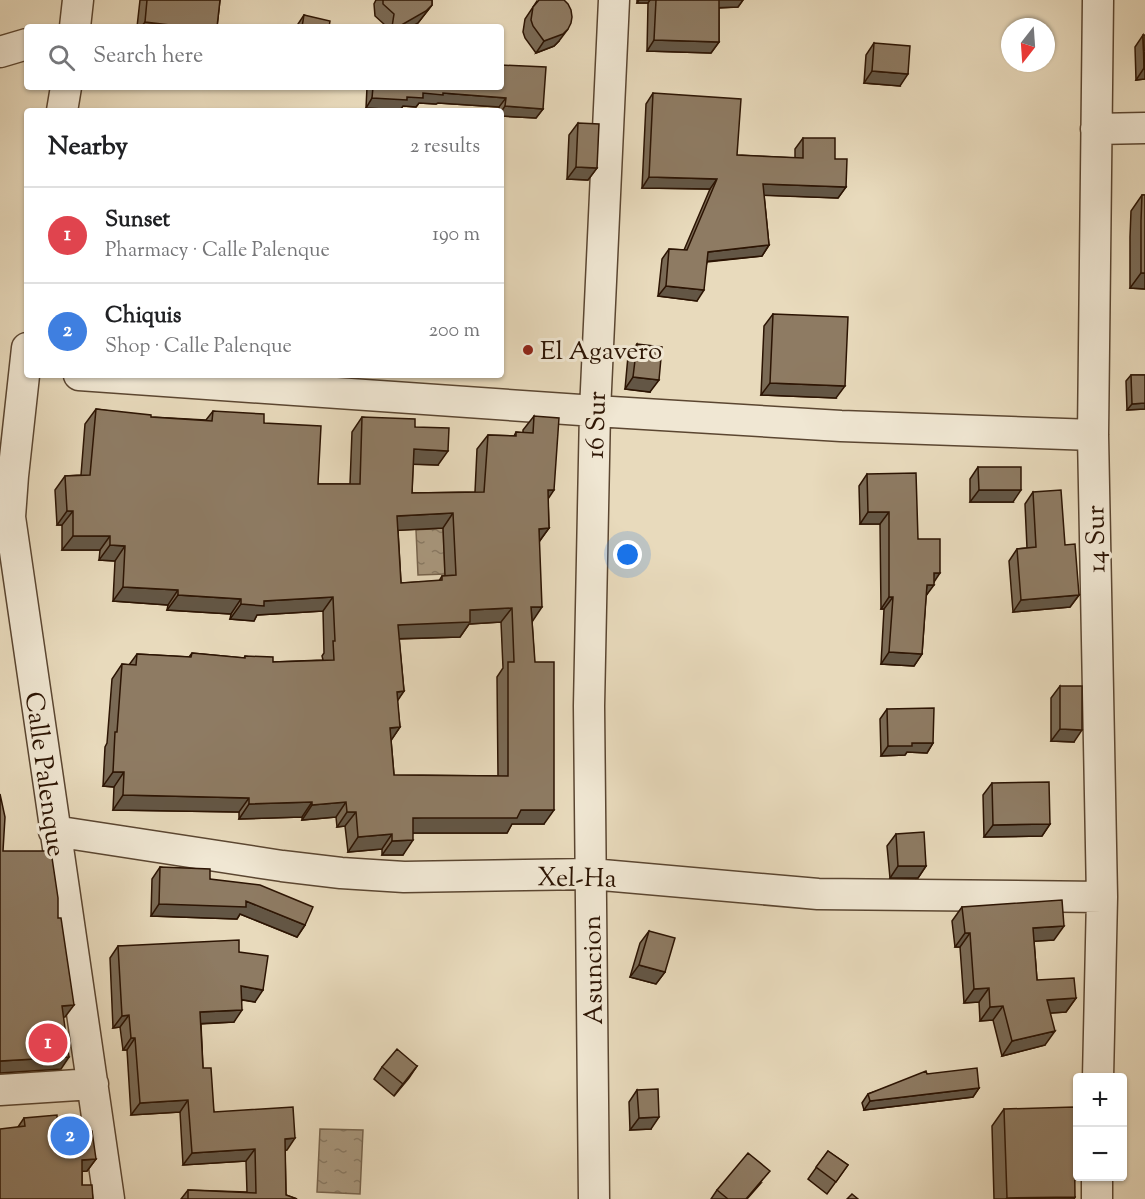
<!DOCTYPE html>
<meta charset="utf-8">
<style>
body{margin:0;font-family:"Sorts Mill Goudy",serif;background:#f6f6f6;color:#202124}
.controls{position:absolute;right:18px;bottom:18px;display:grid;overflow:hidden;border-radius:6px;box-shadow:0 2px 4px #0004}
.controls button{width:54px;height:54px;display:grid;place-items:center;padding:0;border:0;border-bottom:2px solid #e0e0e0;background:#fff;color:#202124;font:30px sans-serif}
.compass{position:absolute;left:1001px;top:18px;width:54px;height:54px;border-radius:50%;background:#fff;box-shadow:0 2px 4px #0004;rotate:197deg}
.you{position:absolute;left:628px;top:555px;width:21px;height:21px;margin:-15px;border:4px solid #fff;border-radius:50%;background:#1a73e8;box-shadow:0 0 0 9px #1a73e833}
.badge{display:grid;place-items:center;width:39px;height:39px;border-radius:50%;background:#8f2418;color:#fff;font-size:20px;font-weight:700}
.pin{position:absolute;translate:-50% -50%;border:3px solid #fff;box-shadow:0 2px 6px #0006}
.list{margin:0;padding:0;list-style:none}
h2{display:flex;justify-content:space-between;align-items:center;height:78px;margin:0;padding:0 24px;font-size:26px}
h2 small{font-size:20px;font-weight:400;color:#757577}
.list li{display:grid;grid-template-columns:39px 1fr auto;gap:18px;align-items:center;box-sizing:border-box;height:96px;padding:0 24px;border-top:2px solid #e0e0e0}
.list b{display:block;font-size:22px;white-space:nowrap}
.list p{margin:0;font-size:20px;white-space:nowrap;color:#757577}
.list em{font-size:20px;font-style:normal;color:#757577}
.icon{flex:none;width:33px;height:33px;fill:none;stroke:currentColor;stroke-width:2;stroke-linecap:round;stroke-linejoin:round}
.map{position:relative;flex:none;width:1145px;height:1199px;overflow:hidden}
.search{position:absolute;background:#fff;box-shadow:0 2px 4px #0004;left:24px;top:24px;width:480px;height:66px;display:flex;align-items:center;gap:15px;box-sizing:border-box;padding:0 21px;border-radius:6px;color:#757577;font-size:22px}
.panel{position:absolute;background:#fff;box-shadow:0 2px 4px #0004;left:24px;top:108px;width:480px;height:270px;border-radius:6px}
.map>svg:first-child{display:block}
.water{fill:url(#water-ripples);stroke:#76634c;stroke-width:1.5}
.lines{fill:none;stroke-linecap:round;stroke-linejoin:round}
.minor-casing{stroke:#5b4631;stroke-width:33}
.minor{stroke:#f0e7d3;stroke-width:30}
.wall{fill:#7a6a55;stroke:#2c1403;stroke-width:1.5;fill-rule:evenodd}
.shaded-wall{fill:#635645;stroke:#2c1403;stroke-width:1.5}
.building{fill:#8e7b63;stroke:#2c1403;stroke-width:1.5;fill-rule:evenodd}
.poi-dot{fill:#8f2418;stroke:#f0e7d3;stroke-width:2}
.labels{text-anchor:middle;stroke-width:6;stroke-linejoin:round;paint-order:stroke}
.poi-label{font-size:26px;fill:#2c1403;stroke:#f0e7d3;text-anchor:start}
.street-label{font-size:26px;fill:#2c1403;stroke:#f0e7d3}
</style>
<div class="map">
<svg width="1145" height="1199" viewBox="0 0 1145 1199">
<defs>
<pattern id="water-ripples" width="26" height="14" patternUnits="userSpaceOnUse" patternTransform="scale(1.5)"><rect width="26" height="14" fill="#a8977d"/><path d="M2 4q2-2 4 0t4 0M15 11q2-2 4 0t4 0" fill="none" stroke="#897a64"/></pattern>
</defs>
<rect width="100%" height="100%" fill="#e8dabc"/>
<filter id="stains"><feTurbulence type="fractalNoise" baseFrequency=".00333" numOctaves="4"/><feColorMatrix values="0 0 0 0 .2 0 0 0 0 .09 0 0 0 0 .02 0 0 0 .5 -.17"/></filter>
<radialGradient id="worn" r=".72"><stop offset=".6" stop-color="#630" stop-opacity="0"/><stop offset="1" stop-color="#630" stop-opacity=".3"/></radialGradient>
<path class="water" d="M443 528 445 574 418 575 416 530Z
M320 1129 363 1130 360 1194 317 1192Z"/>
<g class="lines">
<defs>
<path id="minor" d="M75 27 78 0
M0 52 27 44
M62 111 66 87
M1096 129 1145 128
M27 348 13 476 10 517 109 1199
M79 375 595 411 841 426 1093 435
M54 831 282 866 341 873 404 877 591 874 818 894 1102 897
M1098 1078 1102 897 1093 435 1098 0
M0 1090 93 1084
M594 1199 589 706 595 411 614 0
M1097 1199V1176"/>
</defs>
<use href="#minor" class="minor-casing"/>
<use href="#minor" class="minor"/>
</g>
<path class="wall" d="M140 0H220L217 27H137Z
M376 0H432V5L418 23 411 27H385L386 26 375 16 374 4Z
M637 0H743L738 7 719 8V42L711 53 647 51 648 3H637Z
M537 1 559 41 554 46 536 53 525 38 523 32 525 19Z
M304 15 329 27H296Z
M1143 35 1145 79 1136 80 1135 47Z
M874 43 900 86 864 83 866 55Z
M367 87H501L543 109 536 118 501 116V111H499V107L438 103 436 104 419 103 416 107 403 106 400 110 366 108Z
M653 93 737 155 795 158V149L803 138 835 159 846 187 838 198 764 195 769 245 762 256 707 262 697 301 658 296 662 259 669 249 684 250 710 189 642 188 646 104Z
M578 123 597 168 588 180 567 179 569 135Z
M1142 195H1145V289L1130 288V237L1131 211Z
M773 314 836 398 761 395 764 326Z
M637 344 650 392 625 389 628 356Z
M1131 375H1145V409L1127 410 1126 381Z
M96 409 151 417 206 420 213 411 264 423 318 484H350L352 432 362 417 415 427 438 465 413 464 412 493 475 492 477 449 488 435 514 436 516 432 523 433V430L534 416 548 499 549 528 539 542 532 621 544 824H512L507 833H413L403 855H382V849L348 852 345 826 337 827 336 817 302 820V817L239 819V812L113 810 114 787 103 786 105 747 107 743 112 679 122 664 129 665 137 654 189 657 192 653 244 658 245 656 273 662 323 660 322 656 324 653 323 611 257 615 254 621 230 619 231 614 167 610 168 605 113 601 115 561 99 560 100 550H62V525H57L55 490 65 476 81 475 85 424ZM443 528 445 576H442L439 581 401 583 398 530ZM501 622 503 668 497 677 498 776 394 775 391 740 400 727 397 700 404 691 399 639 460 637 469 624Z
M978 467 1013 502H970V479Z
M867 474 918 539 934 582 926 596 922 654 914 666 881 664 884 609H881L880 524H860L859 486Z
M1033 492 1065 545 1079 595 1070 607 1013 612 1009 561 1017 549 1027 548 1025 504Z
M1060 686 1074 742 1051 741V698Z
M887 709 933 743 927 753 907 752 905 755 881 756 880 719Z
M992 783 1050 824 1042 836 984 837 983 795Z
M896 834 926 866 918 878H890L887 846Z
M160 867 210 879 305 925 297 937 240 914 237 919 151 916 152 879Z
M962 907 1054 940 1034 941 1037 980 1076 998 1066 1012 1050 1013 1045 1045 1002 1056 993 1020 980 1021 979 1002 964 1003 960 947H955L952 921Z
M649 931 665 972 656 984 630 977 640 943Z
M118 946 239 952 255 1002 242 1000 234 1022 201 1024 203 1068 214 1112 287 1150H285L286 1195 297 1199H181L188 1190 247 1192 246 1161 183 1165 180 1112 131 1115 127 1050H123L120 1027 113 1028 110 958Z
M417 1066 394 1096 374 1079 382 1067Z
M927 1074 979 1088 973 1097 864 1110 862 1103 868 1094Z
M637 1090 651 1129 630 1130 629 1102Z
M1004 1109 1075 1197 1074 1199H994L992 1126Z
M24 1118 58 1134 96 1159 87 1171H82V1185L18 1127Z
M828 1151 848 1165 827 1194 808 1179Z
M761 1183 747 1199H711L717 1190Z"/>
<path class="shaded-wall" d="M639 0H650L648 3H637Z
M717 0H743L738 7 711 8Z
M432 5 418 23 411 27H398Z
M145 22 187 27H141Z
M568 29 559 41 554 46 536 53 544 41Z
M654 40 719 42 711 53 647 51Z
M1144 68H1145V79L1136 80Z
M872 71 908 74 900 86 864 83Z
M423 93H443L506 98 499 107 438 103 436 104 419 103 416 107 403 106 400 110 366 108 372 98 407 97Z
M505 106 543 109 536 118 501 116V112Z
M576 167 597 168 588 180 567 179Z
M649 177 717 179 710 189 642 188Z
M763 184 846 187 838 198 755 195Z
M769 245 762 256 700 262 708 252Z
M1141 273H1145V289L1130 288Z
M666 286 704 290 697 301 658 296Z
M633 377 659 380 650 392 625 389Z
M770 383 845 386 836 398 761 395Z
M1145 403V409L1127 410 1132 404Z
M414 449 448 451 438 465 404 464Z
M548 490H554L544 505Z
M979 490H1021L1013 502H970Z
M67 511H73L62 525H57Z
M868 512H889L880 524H860Z
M453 513 443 528 387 531 397 516Z
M549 528 538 543 539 529Z
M73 536H110L100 550H62Z
M110 545 125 546 115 561 99 560Z
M934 573H940L932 585Z
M927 585H934L925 597Z
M123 587 178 590 168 605 113 601Z
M178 595 241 599 231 614 167 610Z
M1079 595 1070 607 1013 612 1021 600Z
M333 597 323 611 257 615 254 621 230 619 241 604 264 601Z
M889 597H893L884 609H881Z
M531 607H542L532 622Z
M512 608 501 622 469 624 460 637 388 639 398 625 470 610Z
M889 652 922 654 914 666 881 664Z
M404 691 394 706 397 692Z
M400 727 390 742V728Z
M1060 729 1082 730 1074 742 1051 741Z
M912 743H933L927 753 907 752 905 755 881 756 888 746Z
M113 772H124L114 787 103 786Z
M123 795 249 798 239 812 113 810Z
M312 802 302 817 239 819 249 804Z
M346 802 336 817 302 820 312 805Z
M521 810H554L544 824H512L507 833H403L413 818Z
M347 812H356L345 826 337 827Z
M1050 824 1042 836 984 837 993 825Z
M392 834 382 849 348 852 358 837Z
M413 840 403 855H382L392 841Z
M898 866H926L918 878H890Z
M246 901 305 925 297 937 240 914 237 919 151 916 159 904Z
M1064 926 1054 940 1023 942 1033 928Z
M965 933H970L960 947H955Z
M639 965 665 972 656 984 630 977Z
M241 986 263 990 255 1002 233 998Z
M989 988 979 1002 964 1003 974 989Z
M1076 998 1066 1012 1037 1014 1047 1000Z
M74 1005 65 1017 53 1018 62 1006Z
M1003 1006 993 1020 980 1021 990 1007Z
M242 1010 234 1022 192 1024 200 1012Z
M129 1015 120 1027 113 1028 122 1016Z
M1055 1031 1045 1045 1002 1056 1012 1041Z
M131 1038H135L127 1050H123Z
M69 1057 61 1069 0 1073V1061Z
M417 1066 409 1078 394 1096 403 1084Z
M979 1088 973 1097 864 1110 870 1101Z
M188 1100 180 1112 131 1115 140 1103Z
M659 1117 651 1129 630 1130 639 1118Z
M295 1138 287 1150 276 1151 285 1139Z
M255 1149 246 1161 183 1165 192 1153Z
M96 1159 87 1171 74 1172 82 1160Z
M1075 1197 1074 1199H1006L1007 1198Z"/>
<path class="building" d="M147 0H220L217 27H187L145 22Z
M383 0H432V5L426 11 398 27H392L394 14 383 4Z
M539 0H564L568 4 571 10 572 17 571 23 568 29 563 34 544 41 533 26 531 20 533 7Z
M656 0H719V42L654 40Z
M304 15 330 21 329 27H302Z
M1143 35H1145V68H1144Z
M874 43 910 46 908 74 872 71Z
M501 65 546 67 543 109 505 106 506 98 443 93V95L423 93V98L407 97V100L372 98 373 87H501Z
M653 93 741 99 737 155 803 158V138H835V159H847L846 187 763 184 769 245 708 252 704 290 666 286 669 249 687 250 717 179 649 177Z
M578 123 599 124 597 168 576 167Z
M1142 195H1145V273H1141V221Z
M773 314 848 317 845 386 770 383Z
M637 344 662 347 659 380 633 377Z
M1131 375H1145V403L1132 404Z
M96 409 151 415V417L212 421 213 411 264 414V423L321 426 318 484H360L362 417 415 419V427L449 428 448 451 414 449 412 493 484 492 488 435 516 436V432L533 433 534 416 559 418 554 490H548L549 528 539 529 542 607H531L535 662H554V810H521L517 818H413V840L392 841V834L358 837 356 812H347L346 802 312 805V802L249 804V798L123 795 124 772H113L115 732H117L122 664 136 665 137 654 191 657 192 653 245 658V656L273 657V662L334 660 333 641H335L333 597 264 601V606L241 604V599L178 595V590L123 587 125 546 110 545V536H73V511H67L65 476 90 475ZM453 513 456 575 442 576V580L401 583 397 516ZM512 608 514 662H508V776L394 775 390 728 400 727 397 692 404 691 398 625 470 622V610Z
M978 467H1021V490H979Z
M916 473 918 539H940V573H934V585H927L922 654 889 652 893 597H889V512H868L867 474Z
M1061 490 1065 545 1075 544 1079 595 1021 600 1017 549 1036 547 1033 492Z
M1060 686H1082V730L1060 729Z
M934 708 933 743H912V746H888L887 709Z
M1049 782 1050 824 993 825 992 783Z
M0 794 5 817 3 851H51L58 898V918H61L74 1005 62 1006 69 1057 0 1061Z
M924 832 926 866H898L896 834Z
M160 867 210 869V879L260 885 313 907 305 925 246 901V907L159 904Z
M1062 900 1064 926 1033 928 1037 980 1074 978 1076 998 1047 1000 1055 1031 1012 1041 1003 1006 990 1007 989 988 974 989 970 933H965L962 907Z
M649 931 675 938 665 972 639 965Z
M239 940V952L268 956 263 990 241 986 242 1010 200 1012 203 1068H211L214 1112 293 1107 295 1138 285 1139 286 1195 297 1199H188V1190L256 1193 255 1149 192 1153 188 1100 140 1103 135 1038H131L129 1015 122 1016 118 946Z
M397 1049 417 1066 403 1084 382 1067Z
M977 1068 979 1088 870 1101 868 1094 926 1071 927 1074Z
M658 1089 659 1117 639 1118 637 1090Z
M1074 1107 1075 1197 1007 1198 1004 1109Z
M57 1115 58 1134 92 1131 96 1159 82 1160V1185H92L93 1199H0V1129L25 1126 24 1118Z
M828 1151 848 1165 836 1182 816 1167Z
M748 1153 770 1171 746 1199H728L717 1190Z
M852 1194 858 1199H847Z"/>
<circle class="poi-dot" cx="528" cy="350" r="6"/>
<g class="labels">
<g class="poi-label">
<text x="540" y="359">El Agavero</text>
</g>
<g class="street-label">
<text transform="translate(595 425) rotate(-88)" y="9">16 Sur</text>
<text transform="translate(1095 539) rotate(-91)" y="9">14 Sur</text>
<text transform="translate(46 774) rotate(82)" y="9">Calle Palenque</text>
<text transform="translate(577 877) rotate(1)" y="9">Xel-Ha</text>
<text transform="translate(592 970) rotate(-91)" y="9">Asuncion</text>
</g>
</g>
<rect width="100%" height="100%" filter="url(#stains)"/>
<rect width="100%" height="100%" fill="url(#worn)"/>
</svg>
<div class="controls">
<button>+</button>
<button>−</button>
</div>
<svg class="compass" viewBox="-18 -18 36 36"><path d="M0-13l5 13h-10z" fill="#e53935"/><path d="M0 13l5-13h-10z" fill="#757577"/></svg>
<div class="you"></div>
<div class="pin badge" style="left:48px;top:1043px;background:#e0444e">1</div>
<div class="pin badge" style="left:70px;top:1136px;background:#3f7fe0">2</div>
<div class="search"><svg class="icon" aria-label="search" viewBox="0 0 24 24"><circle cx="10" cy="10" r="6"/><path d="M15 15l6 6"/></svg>Search here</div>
<section class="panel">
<h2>Nearby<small>2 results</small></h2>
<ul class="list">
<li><span class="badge" style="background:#e0444e">1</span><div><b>Sunset</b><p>Pharmacy · Calle Palenque</p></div><em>190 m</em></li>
<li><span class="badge" style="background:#3f7fe0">2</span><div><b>Chiquis</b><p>Shop · Calle Palenque</p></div><em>200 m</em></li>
</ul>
</section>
</div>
